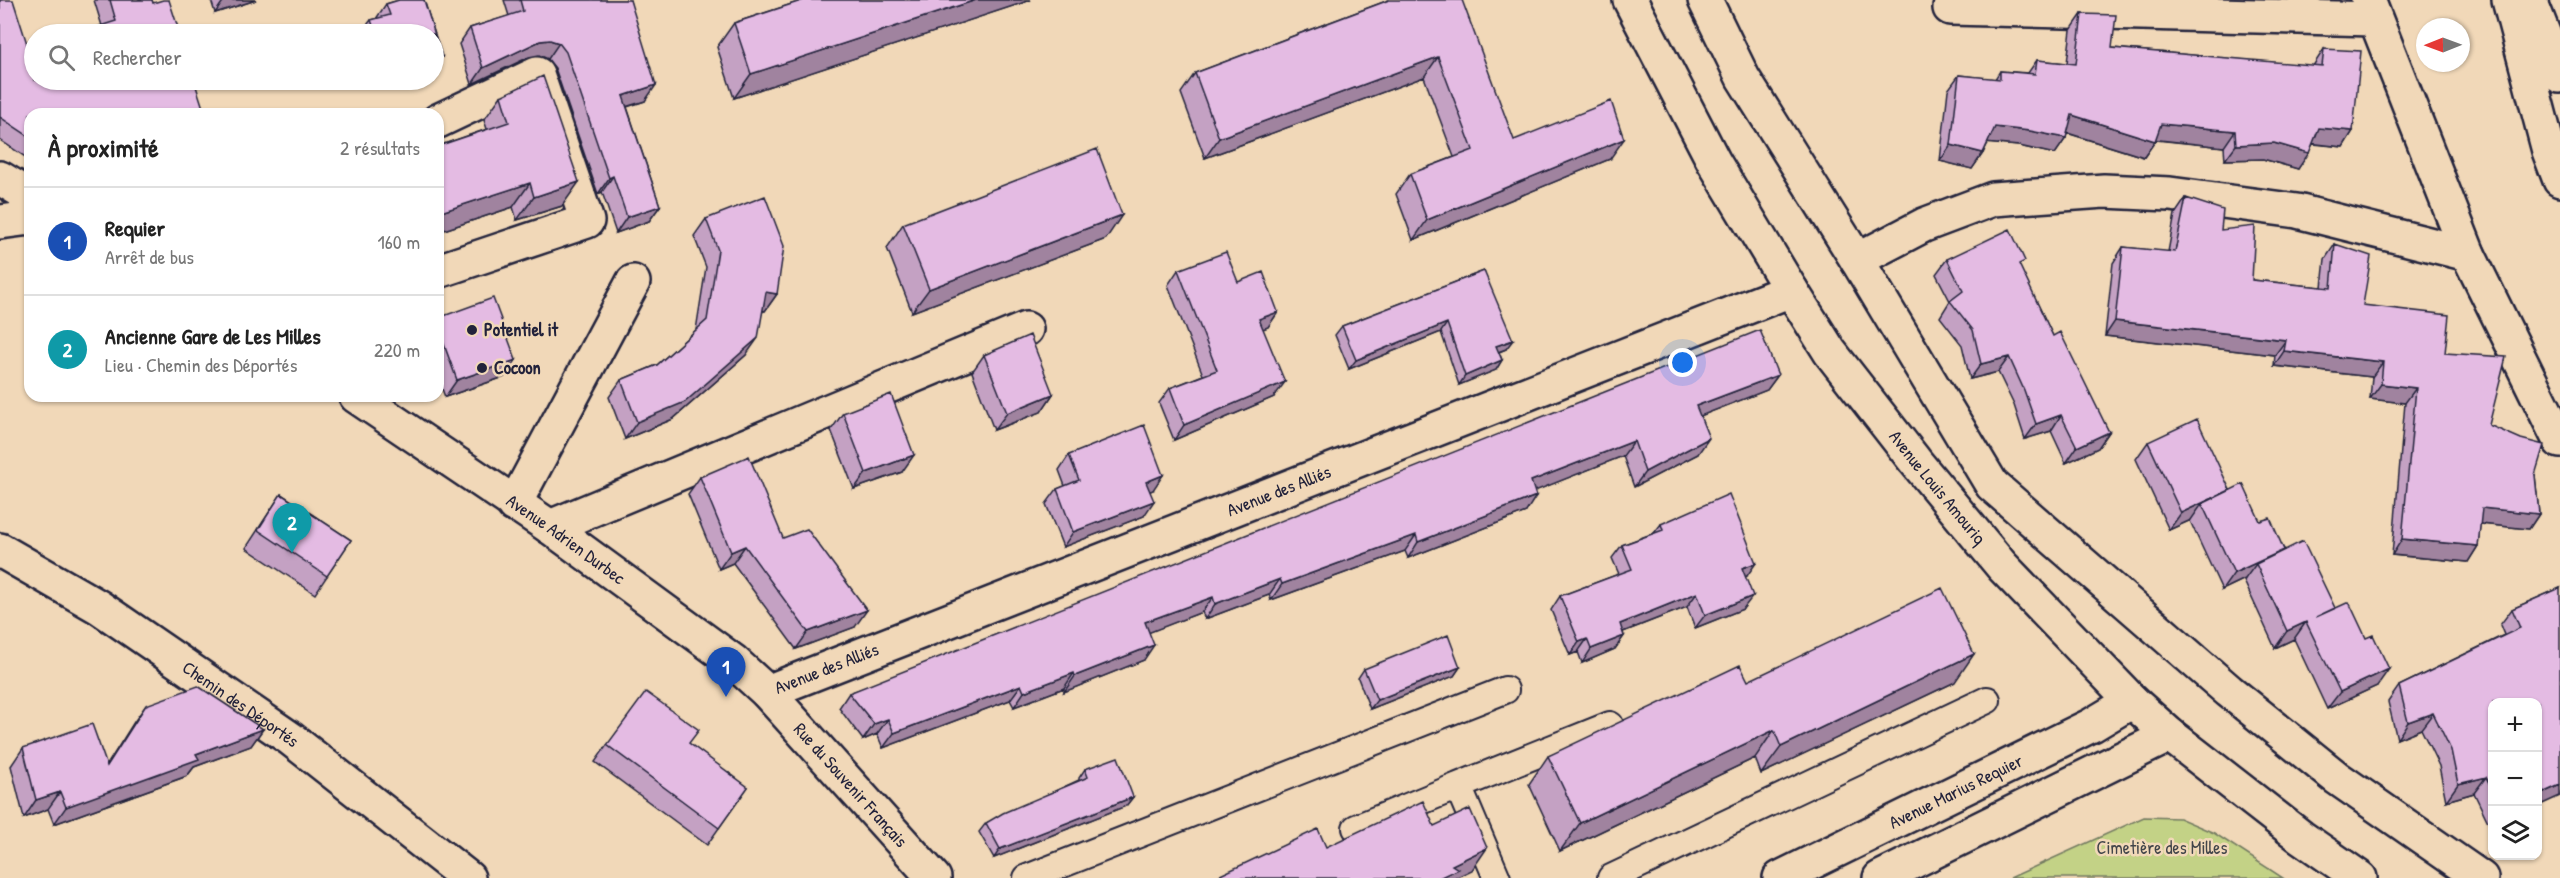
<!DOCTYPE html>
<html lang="fr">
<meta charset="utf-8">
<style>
body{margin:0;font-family:"Patrick Hand",sans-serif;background:#f2f2f2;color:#222}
.controls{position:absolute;right:18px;bottom:18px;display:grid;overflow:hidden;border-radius:12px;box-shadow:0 2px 4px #0004}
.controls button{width:54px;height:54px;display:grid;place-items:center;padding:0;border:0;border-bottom:2px solid #e0e0e0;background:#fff;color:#222;font:30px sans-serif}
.compass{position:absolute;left:2416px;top:18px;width:54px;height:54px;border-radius:50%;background:#fff;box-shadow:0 2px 4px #0004;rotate:269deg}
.you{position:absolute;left:1683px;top:363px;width:21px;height:21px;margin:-15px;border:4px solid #fff;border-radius:50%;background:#1a73e8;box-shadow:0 0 0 9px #1a73e833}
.badge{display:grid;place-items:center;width:39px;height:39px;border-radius:50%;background:#0b8043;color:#fff;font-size:20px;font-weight:700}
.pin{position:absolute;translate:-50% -50px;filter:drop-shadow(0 2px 3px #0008)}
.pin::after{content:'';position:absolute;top:32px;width:21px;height:18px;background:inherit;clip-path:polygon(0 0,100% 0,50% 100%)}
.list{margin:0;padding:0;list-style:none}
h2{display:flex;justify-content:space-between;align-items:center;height:78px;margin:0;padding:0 24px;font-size:26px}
h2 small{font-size:20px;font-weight:400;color:#767676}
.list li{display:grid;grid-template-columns:39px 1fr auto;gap:18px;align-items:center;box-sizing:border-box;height:108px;padding:0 24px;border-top:2px solid #e0e0e0}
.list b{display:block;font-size:22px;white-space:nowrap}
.list p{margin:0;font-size:20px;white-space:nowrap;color:#767676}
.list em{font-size:20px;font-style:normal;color:#767676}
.icon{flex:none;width:33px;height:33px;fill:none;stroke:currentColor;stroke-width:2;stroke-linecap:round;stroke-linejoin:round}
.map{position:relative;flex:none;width:2560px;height:878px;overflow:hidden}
.search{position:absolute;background:#fff;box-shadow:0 2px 4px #0004;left:24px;top:24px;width:420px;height:66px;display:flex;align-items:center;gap:15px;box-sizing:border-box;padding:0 21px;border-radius:33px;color:#767676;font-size:22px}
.panel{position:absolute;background:#fff;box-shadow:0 2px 4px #0004;left:24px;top:108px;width:420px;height:294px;border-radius:18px}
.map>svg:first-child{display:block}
.green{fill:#c3d286;stroke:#727a60;stroke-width:1.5}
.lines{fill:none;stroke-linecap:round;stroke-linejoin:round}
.service-casing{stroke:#22223b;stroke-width:30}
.minor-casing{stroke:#22223b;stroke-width:38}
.tertiary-casing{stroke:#22223b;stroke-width:38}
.trunk-casing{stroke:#22223b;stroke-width:38}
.service{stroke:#f1d8b8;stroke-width:26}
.minor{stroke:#f1d8b8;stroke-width:33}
.tertiary{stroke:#f1d8b8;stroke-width:33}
.trunk{stroke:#f1d8b8;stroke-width:33}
.wall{fill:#c4a1c3;stroke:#22223b;stroke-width:1.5}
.shaded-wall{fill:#a0839f;stroke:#22223b;stroke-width:1.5}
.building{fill:#e4bbe3;stroke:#22223b;stroke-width:1.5}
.poi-dot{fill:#22223b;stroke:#f1d8b8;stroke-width:2}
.labels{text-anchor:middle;stroke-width:5;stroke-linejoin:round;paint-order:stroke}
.poi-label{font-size:18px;font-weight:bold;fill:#22223b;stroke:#f1d8b8;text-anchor:start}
.street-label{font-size:18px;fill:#22223b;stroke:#f1d8b8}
.park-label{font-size:18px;fill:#42454a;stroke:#f1d8b8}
</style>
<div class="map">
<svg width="2560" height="878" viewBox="0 0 2560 878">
<rect width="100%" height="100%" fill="#f1d8b8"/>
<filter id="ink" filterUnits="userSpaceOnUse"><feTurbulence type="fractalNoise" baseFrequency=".0167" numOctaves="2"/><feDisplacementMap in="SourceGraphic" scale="12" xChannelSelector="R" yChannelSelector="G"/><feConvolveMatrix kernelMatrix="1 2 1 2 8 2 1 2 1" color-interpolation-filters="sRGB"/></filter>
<g filter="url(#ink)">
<path class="green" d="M2144 817 2179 818 2214 833 2283 878H2010Z"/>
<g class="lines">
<defs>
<path id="service" d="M1356 828 1458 786
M1027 878 1505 690
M1497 878 1458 786 1610 725
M1611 878 1987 700"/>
<g id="minor">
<path d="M1705 0 1743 78 1857 260 1992 485 2229 691 2337 778 2481 878"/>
<path d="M2368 0 2468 254 2560 441"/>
<path d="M1950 8 2374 19"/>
<path d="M438 121 537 74 587 221 438 271"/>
<path d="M1857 260 1924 225 1993 199 2104 191 2170 194 2297 211 2468 254"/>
<path d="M514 505 633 282"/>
<path d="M550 527 1026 329"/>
<path id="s1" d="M0 550 99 607 291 739 468 878"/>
<path id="s2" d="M767 692 1791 290"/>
</g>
<g id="tertiary">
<path id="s3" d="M1630 0 1714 162 1791 290 1830 352 1915 461 2002 566 2132 701 2170 735 2301 837 2360 878"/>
<path d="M0 178 30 196"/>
<path d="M0 222 30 218"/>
<path id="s4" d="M356 396 550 527 733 661 767 692 934 878"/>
<path id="s5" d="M1780 878 2092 725 2132 701"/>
<path d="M1880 878 2170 735"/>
</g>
<path id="trunk" d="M2509 0 2549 151 2560 180
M2530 0 2560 76"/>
</defs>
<use href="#service" class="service-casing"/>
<use href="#minor" class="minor-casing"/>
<use href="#tertiary" class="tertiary-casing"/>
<use href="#trunk" class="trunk-casing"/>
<use href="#service" class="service"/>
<use href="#minor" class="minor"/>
<use href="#tertiary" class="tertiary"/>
<use href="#trunk" class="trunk"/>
</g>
<path class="wall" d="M0 0 30 114V160L0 140Z
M94 0H152L153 3 180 34 102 26Z
M211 0H256L215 13Z
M399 0H424L442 57 434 70V34H360L371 20 376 19 386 4Z
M504 0H630L645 101 627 107 660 206 649 221 616 233 602 192 598 194 555 68 548 59 539 55 529 57 472 84 459 44 470 28 509 16Z
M804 0H1031L734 98 717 47 734 23Z
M1389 0 1514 140 1610 159 1413 240 1396 194 1410 174 1454 157 1424 77 1205 158 1181 93 1195 73Z
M2082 14 2112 48 2313 66 2324 49 2353 131 2343 147 2313 144 2298 169 2263 159 2225 160 2224 147 2156 140 2144 157 2067 133 2066 138 2055 154 2019 146 1988 143 1983 153 1972 169 1940 161 1948 90 1959 75 1995 79 2000 71 2028 73 2037 60 2067 63 2071 30Z
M395 80H411L396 84Z
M501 96 562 206 517 220 513 207 438 232V146L487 129 484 120Z
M2186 198 2221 230 2252 280 2322 287 2325 259 2335 244 2363 305 2445 353 2489 425 2535 475 2539 514 2529 529 2480 524 2478 546 2468 562 2392 555 2405 403 2370 399 2372 377 2274 366 2275 355 2105 336 2113 263 2123 247 2168 252 2175 214Z
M706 219 777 294 765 311H763L746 355 673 419 625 439 609 397 621 380 657 365 696 330 706 267 694 236Z
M903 224 1106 239 912 312 887 248Z
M1947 259 2020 268 2053 336 2109 432 2098 448 2066 463 2051 431 2025 439 2014 405 1998 372 1970 379 1962 345 1940 317 1950 301 1936 274Z
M1178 270 1238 282 1278 312 1268 327 1263 329 1274 397 1174 440 1159 403 1170 388 1203 375 1168 285Z
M1484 271 1506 349 1499 352 1502 360 1496 370 1459 385 1441 332 1349 369 1335 335 1342 326Z
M438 318 516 360 504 377 445 397 438 378Z
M984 355 1053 394 1041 412 994 430 972 372Z
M1778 375 1767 390 1700 416 1698 454 1634 487 1623 456 1534 491 1526 512 1408 558 1405 551 1271 600 1269 595 1205 619 1202 612 1149 632 1144 660 1064 692V688L1014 707 1010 700 883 748 877 734 863 740 839 708 849 693Z
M843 413 902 472 854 489 831 430Z
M2148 442 2230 490 2260 521 2335 608 2377 686 2327 709 2294 639 2275 648 2244 581 2245 579 2222 590 2190 521 2191 520 2169 530 2136 459Z
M1069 455 1153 490 1150 491 1144 516 1063 547 1046 504 1057 489 1065 486 1059 470Z
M700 477 783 538 855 627 796 649 733 563 719 569 688 494Z
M281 494 351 540 315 594 246 548Z
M1661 524 1747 576 1745 577 1743 609 1695 628 1687 607 1623 632 1624 636 1615 649 1582 663 1578 652 1570 655 1551 610 1560 596 1619 574 1612 558 1622 545 1654 533Z
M2560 588 2493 702V827L2491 828 2474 793 2446 801 2439 766 2421 729 2397 739 2388 702 2399 686 2504 635 2500 625 2512 609Z
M1460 667 1454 676 1370 709 1358 678 1364 669Z
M1748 681 1955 682 1761 774 1755 758 1560 851 1529 784 1548 756Z
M146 705 263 729 251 746 194 767 187 776 54 824 48 809 24 818 11 766 23 748 107 765 134 722Z
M607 745 748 787 707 845 595 762Z
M1085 769 1133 797 1126 806 994 858 979 832 986 823 1079 780V778Z"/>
<path class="shaded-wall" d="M224 0H256L215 13Z
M976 0H1031L734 98 751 74Z
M550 40 559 43 548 59 539 55 529 57 472 84 483 68 540 41Z
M442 57 434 70V60Z
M1438 57 1424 77 1205 158 1219 138Z
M400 80H411L396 84Z
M656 85 645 101 612 111 623 96Z
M2072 115 2155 141 2144 157 2061 131Z
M2161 124 2235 131 2224 147 2150 139Z
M1995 127 2030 131 2066 138 2055 154 2019 146 1984 143Z
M2319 128 2353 131 2343 147 2308 143Z
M1624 139 1610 159 1413 240 1427 220Z
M2274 143 2309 153 2298 169 2263 159 2225 160 2236 145Z
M1951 145 1983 153 1972 169 1940 161Z
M613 176 602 192 598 194 609 178Z
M579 182 562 206 517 220 534 197Z
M530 183 513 207 438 232V213Z
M660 206 649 221 616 233 627 217Z
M1122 215 1106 239 912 312 929 289Z
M766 292 777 294 765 311 754 309Z
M1278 312 1268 327 1249 334 1259 319Z
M2115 321 2286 340 2275 355 2105 336Z
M1447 323 1441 332 1349 369 1356 360Z
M758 338 746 355 673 419 625 439 637 422Z
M1513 340 1506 349 1490 355 1496 346Z
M2284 351 2383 362 2372 377 2274 366Z
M2009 357 1998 372 1970 379 1981 364Z
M516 360 504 377 445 397 457 380Z
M1502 360 1496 370 1459 385 1465 376Z
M1778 375 1767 390 1685 422 1696 406Z
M1285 382 1274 397 1174 440 1184 425Z
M2381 384 2416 388 2405 403 2370 399Z
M1053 394 1041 412 994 430 1007 413Z
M2061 415 2051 431 2025 439 2036 424Z
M2109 432 2098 448 2066 463 2077 447Z
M1709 438 1698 454 1634 487 1645 472Z
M1634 441 1623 456 1520 497 1531 481Z
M914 455 902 472 854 489 866 473Z
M1163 475 1153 490 1136 497 1146 482Z
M2230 490 2202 504 2191 520 2169 530 2181 513Z
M1536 496 1526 512 1408 558 1418 542Z
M1154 501 1144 516 1063 547 1073 532Z
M2482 508 2539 514 2529 529 2471 523Z
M1416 535 1405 551 1271 600 1282 584Z
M2402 539 2478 546 2468 562 2392 555Z
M745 546 733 563 719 569 731 552Z
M2284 550 2256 564 2245 579 2222 590 2234 573Z
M1756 563 1747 576 1733 582 1742 568Z
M1280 579 1269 595 1205 619 1215 604Z
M1697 593 1687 607 1610 637 1620 624Z
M1753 596 1743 609 1695 628 1705 615Z
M1213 597 1202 612 1135 638 1145 622Z
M867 610 855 627 796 649 808 632Z
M2306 622 2294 639 2275 648 2287 631Z
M1624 636 1615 649 1582 663 1591 649Z
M1587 639 1578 652 1570 655 1579 642Z
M1154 645 1144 660 1064 692 1075 676Z
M1974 654 1955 682 1761 774 1781 747Z
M1460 667 1454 676 1370 709 1377 700Z
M2389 669 2377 686 2327 709 2340 692Z
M1074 673 1064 688 1014 707 1024 692Z
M1021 685 1010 700 883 748 894 733Z
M2433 713 2421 729 2397 739 2408 722Z
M888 719 877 734 863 740 874 724Z
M263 729 251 746 194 767 187 776 54 824 66 807 196 754Z
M1774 730 1755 758 1560 851 1580 823Z
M2486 777 2474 793 2446 801 2458 784Z
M2560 785V796L2538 806V795Z
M60 792 48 809 24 818 36 800Z
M1133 797 1126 806 994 858 1000 849Z
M1487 848 1472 870 1455 878H1439L1452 865Z"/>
<path class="building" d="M0 0H13L29 50 34 48V80H194L205 114H30V137L0 117Z
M110 0H152L153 3 163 0H169L180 34H75L116 21Z
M399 0H424L442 57 434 60V34H376L371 20 390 15 386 4Z
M520 0H630L656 85 623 96 660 206 627 217 613 176 609 178 566 52 559 43 550 40 540 41 483 68 470 28 523 11Z
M804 0H976L751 74 734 23Z
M1389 0H1462L1514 140 1611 101 1624 139 1427 220 1410 174 1473 150 1438 57 1219 138 1195 73Z
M2082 14 2116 15 2112 48 2322 66 2324 49 2361 51 2353 131 2319 128 2309 153 2274 143 2236 145 2235 131 2161 124 2155 141 2072 115 2066 138 2030 131 1995 127 1983 153 1951 145 1959 75 2000 79V71L2035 74 2037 60 2076 64Z
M543 76 579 182 534 197 530 183 438 213V146L509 122 501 96Z
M1097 149 1122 215 929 289 903 224Z
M765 196 784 246 777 294 766 292 758 338 685 402 637 422 621 380 657 365 707 320 718 250 706 219Z
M2186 198 2223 210 2221 230 2255 226 2252 280 2331 288 2335 244 2371 256 2363 305 2449 315 2445 353 2506 357 2489 425 2521 439 2544 445 2535 475 2539 514 2482 508 2478 546 2402 539 2416 388 2381 384 2383 362 2284 351 2286 340 2115 321 2123 247 2175 252Z
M2010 229 2025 261 2019 264 2053 336 2060 332 2109 432 2077 447 2061 415 2036 424 2024 390 2009 357 1981 364 1973 330 1950 301 1963 291 1947 259Z
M1226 252 1238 282 1263 272 1278 312 1259 319 1285 382 1184 425 1170 388 1217 370 1178 270Z
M1484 271 1513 340 1496 346 1502 360 1465 376 1447 323 1356 360 1342 326Z
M493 298 516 360 457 380 438 328V318Z
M1760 330 1778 375 1696 406 1709 438 1645 472 1634 441 1531 481 1536 496 1418 542 1416 535 1282 584 1280 579 1215 604 1213 597 1145 622 1154 645 1075 676 1074 673 1024 692 1021 685 894 733 888 719 874 724 849 693Z
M1030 335 1053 394 1007 413 984 355Z
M891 394 914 455 866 473 843 413Z
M2197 419 2230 490 2181 513 2148 442Z
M1144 425 1163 475 1146 482 1154 501 1073 532 1057 489 1079 480 1069 455Z
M749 456 783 538 807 529 867 610 808 632 745 546 731 552 700 477Z
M2243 484 2260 521 2270 518 2284 550 2234 573 2202 504Z
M281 494 351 540 327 576 258 530Z
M1729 494 1756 563 1742 568 1753 596 1705 615 1697 593 1620 624 1624 636 1591 649 1587 639 1579 642 1560 596 1632 569 1622 545 1663 530 1661 524Z
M2303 541 2335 608 2316 617 2349 602 2366 638 2373 635 2389 669 2340 692 2306 622 2287 631 2256 564Z
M1942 588 1974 654 1781 747 1774 730 1580 823 1548 756 1740 665 1748 681Z
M2560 588V785L2538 795V702H2493V791L2486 777 2458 784 2451 750 2433 713 2408 722 2399 686 2520 628 2512 609Z
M1448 635 1460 667 1377 700 1364 669Z
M198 686 263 729 196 754 199 759 66 807 60 792 36 800 23 748 92 724 107 766 146 705Z
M646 692 699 730 689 743 748 787 719 828 607 745Z
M1118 757 1133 797 1000 849 986 823 1003 813 1088 777 1085 769Z
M1423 801 1434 826 1470 809 1487 848 1452 865 1458 869 1439 878H1214L1318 829 1326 847Z"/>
</g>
<g class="poi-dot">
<circle cx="472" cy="330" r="6"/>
<circle cx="482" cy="368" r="6"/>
</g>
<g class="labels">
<g class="poi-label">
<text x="484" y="336">Potentiel it</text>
<text x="494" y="374">Cocoon</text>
</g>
<g class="street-label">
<text dy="6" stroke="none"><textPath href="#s3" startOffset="578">Avenue Louis Amouriq</textPath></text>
<text dy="6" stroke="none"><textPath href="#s2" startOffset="550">Avenue des Alliés</textPath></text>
<text dy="6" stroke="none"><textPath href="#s4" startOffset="254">Avenue Adrien Durbec</textPath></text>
<text dy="6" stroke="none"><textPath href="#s2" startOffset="64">Avenue des Alliés</textPath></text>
<text dy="6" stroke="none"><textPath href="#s1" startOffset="286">Chemin des Déportés</textPath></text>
<text dy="6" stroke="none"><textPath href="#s4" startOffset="632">Rue du Souvenir Français</textPath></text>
<text dy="6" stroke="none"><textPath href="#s5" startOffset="196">Avenue Marius Requier</textPath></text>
</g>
<g class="park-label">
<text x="2162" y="854">Cimetière des Milles</text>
</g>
</g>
</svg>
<div class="controls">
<button>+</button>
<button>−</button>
<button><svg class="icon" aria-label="layers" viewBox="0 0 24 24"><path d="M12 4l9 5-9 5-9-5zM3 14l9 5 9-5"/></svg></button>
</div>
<svg class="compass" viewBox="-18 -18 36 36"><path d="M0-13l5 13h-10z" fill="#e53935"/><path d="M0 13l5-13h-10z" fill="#767676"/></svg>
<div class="you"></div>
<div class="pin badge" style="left:726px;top:697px;background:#1a4fb4">1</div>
<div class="pin badge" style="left:292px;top:553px;background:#0f9aa8">2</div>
<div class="search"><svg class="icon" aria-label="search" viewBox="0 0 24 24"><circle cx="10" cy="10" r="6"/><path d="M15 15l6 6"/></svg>Rechercher</div>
<section class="panel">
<h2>À proximité<small>2 résultats</small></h2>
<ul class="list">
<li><span class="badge" style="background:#1a4fb4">1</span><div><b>Requier</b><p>Arrêt de bus</p></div><em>160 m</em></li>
<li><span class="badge" style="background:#0f9aa8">2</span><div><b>Ancienne Gare de Les Milles</b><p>Lieu · Chemin des Déportés</p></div><em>220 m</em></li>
</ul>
</section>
</div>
